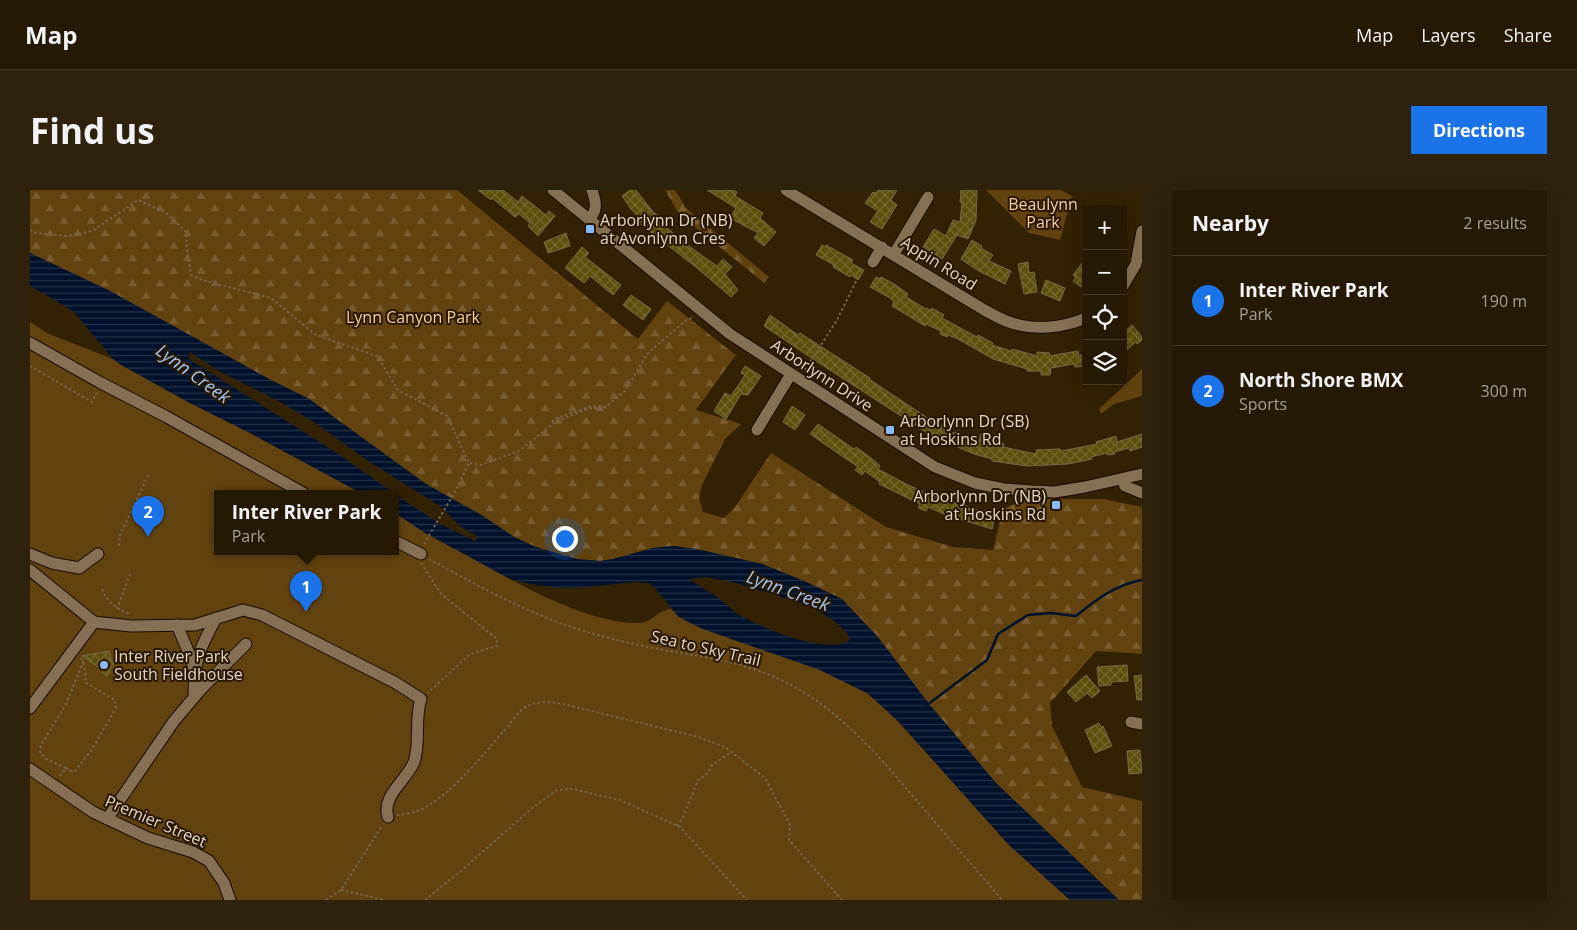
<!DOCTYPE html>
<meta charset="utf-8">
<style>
body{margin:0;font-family:"Open Sans",sans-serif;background:#2e220d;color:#f1f3f6}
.controls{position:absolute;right:15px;top:15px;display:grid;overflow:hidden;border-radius:0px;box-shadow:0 5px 20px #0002}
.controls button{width:45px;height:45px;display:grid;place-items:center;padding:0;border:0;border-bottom:1px solid #423825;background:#261903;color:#f1f3f6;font:25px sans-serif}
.you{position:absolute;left:534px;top:348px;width:18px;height:18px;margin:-12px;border:4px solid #fff;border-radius:50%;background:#1a73e8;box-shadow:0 0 0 8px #1a73e833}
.badge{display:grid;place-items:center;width:32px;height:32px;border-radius:50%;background:#1a73e8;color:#fff;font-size:16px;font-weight:700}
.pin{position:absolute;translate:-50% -41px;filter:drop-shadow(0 1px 2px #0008)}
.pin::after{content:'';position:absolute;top:26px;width:18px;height:15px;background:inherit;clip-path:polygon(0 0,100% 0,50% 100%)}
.popup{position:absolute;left:184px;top:300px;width:185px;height:65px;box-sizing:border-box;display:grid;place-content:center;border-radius:0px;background:#261903;filter:drop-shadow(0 1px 4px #0005);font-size:16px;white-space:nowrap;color:#a4a09a}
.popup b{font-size:19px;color:#f1f3f6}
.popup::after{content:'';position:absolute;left:50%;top:100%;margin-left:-10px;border:10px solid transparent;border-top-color:#261903}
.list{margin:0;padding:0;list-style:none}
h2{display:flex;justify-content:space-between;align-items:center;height:65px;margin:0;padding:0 20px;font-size:21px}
h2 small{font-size:16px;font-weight:400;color:#a4a09a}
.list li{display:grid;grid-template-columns:32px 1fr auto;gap:15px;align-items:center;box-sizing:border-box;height:90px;padding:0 20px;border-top:1px solid #423825}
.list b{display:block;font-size:19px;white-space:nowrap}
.list p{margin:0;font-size:16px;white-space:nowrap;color:#a4a09a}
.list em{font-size:16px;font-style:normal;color:#a4a09a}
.icon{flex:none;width:28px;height:28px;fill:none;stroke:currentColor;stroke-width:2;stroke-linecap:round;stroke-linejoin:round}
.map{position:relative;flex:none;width:1112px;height:710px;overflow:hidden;border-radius:0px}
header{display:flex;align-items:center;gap:30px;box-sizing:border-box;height:70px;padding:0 25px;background:#261903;border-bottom:1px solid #423825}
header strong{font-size:24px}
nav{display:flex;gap:28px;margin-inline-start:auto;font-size:18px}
.intro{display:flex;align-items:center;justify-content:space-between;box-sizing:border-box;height:120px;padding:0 30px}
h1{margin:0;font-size:35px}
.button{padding:12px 22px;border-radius:0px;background:#1a73e8;color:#fff;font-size:18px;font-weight:700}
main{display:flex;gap:30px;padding:0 30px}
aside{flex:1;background:#261903;border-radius:0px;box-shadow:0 5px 20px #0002}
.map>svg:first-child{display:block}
.forest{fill:url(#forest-firs)}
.park{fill:#624310}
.water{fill:url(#water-rules);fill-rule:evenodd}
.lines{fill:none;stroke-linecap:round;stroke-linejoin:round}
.stream{stroke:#00112c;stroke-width:2.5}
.building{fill:url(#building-cross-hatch);stroke:#736a49}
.minor-casing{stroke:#180b00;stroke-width:13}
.path{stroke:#74644c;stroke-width:2;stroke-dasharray:2.5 2.5;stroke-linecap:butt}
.minor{stroke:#867053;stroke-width:11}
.poi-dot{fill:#88bafc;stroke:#291700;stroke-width:2}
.labels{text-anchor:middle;stroke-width:4;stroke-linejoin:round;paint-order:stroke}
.park-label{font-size:16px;fill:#f6d09c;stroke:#291700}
.poi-label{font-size:16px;fill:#e1d5c5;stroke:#291700;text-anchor:start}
.street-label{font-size:16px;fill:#e1d5c5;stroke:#291700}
.water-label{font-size:18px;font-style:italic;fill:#a0c6f6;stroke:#291700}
</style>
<header>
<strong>Map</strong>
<nav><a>Map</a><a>Layers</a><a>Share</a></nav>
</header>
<div class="intro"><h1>Find us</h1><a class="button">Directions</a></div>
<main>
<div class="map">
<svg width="1112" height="710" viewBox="0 0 1112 710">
<defs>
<pattern id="forest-firs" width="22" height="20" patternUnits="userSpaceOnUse" patternTransform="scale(1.25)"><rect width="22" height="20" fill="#624310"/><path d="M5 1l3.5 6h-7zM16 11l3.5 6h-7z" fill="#785d31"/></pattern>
<pattern id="water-rules" width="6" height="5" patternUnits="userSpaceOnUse" patternTransform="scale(1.25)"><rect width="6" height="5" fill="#00112c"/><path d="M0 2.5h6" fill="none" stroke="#253349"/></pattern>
<pattern id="building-cross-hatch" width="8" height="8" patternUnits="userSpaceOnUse" patternTransform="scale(1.25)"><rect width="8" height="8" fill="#5d4e0c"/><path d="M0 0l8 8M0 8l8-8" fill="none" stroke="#74672e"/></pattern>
</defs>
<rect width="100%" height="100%" fill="#332104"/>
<path class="forest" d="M0 0H427L608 149 637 111 707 166H705L666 220 711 234 695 249 672 295 669 308 673 322 694 328 705 317 741 263 856 337 923 357 963 360 973 319 984 314 1004 309H1074L1112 317V464L1066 461 1020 513 1022 536 1052 597 1112 611V710H1089L966 593 899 514 847 446 812 409 774 391 732 374 671 360 644 356 623 358 583 369 570 371 547 369 506 357 484 347 453 326 396 294 279 209 239 189 80 101 0 63Z
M635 0H645L656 18 739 87 734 93 649 24Z"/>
<path class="park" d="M956 0H1031L1042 6 1030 50 999 43Z
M0 132 19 144 83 169 158 212 218 242 331 303H187V361H365V323C388 338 411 350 435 364 481 390 553 433 607 433 622 434 627 420 641 419L649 427 790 480 837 503 854 516 979 655 1040 710H0Z
M1112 179V206L1084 214 1071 224 1069 219Z"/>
<path class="water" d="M0 63 80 101 239 189 279 209 396 294 453 326 484 347 506 357 547 369 570 371 583 369 623 358 644 356 671 360 732 374 774 391 812 409 847 446 899 514 966 593 1089 710H1040L979 655 869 532 837 503 790 480 670 438 649 427 625 398 619 393 605 392 557 397 533 398 506 395 483 390 471 384 395 343 365 323V303H331L218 242 158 212 91 175 83 169 44 122 25 110 0 96ZM160 162 191 182 252 213 284 232 338 271 410 316 430 336 447 346V350L445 351 412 335 384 317 302 260 159 169ZM675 387 703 392 778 415 803 430 817 443 820 450C798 467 727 436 706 423 701 419 696 414 691 410 681 403 669 396 659 389Z"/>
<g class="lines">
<path class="stream" d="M897 515 957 470 968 444 998 425 1021 423 1046 426C1067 409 1085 395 1112 390"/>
</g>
<path class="building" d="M448 0H473L488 12 492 6 516 25 519 21 525 26 508 46 498 36 500 33 489 24 485 27 462 8 461 10Z
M600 0H606L623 22 630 27 627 30 663 59 687 76 693 69 702 77 695 84 708 100 701 107 667 78 609 33 611 30 601 19 592 6Z
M677 0H703L707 2 705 6 733 23 730 28 746 42 734 56 724 48 728 43 700 28 706 18Z
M848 0H867L861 10 867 15 852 39 840 32 848 21 835 13 843 2 846 3Z
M931 0H947L946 30 938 49 927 45 912 69 893 57 904 39 916 46 923 30 930 32 932 12H930Z
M536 43 540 56 518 63 514 52Z
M942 50 952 56 951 58 963 65 959 71 981 81 975 94 947 80 931 69Z
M792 55 795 57 796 55 823 70 821 73 834 80 828 90 821 85 820 87 803 77 804 75 786 65Z
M552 57 559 63 555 67 591 95 583 105 560 86 554 93 535 78Z
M1056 68V91L1051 97 1043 91 1046 87 1043 85Z
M998 72 999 83 1004 82 1007 102 994 104 988 74Z
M846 87 850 89 851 87 864 94 878 104 876 107 896 119V118L900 120 902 118 914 125 912 128 947 147 948 145 963 153 962 155 981 161 982 159 1007 166V162L1020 163 1019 166 1048 161 1049 166 1056 163V176L1045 177 1044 174 1021 178 1020 185H1011V181H997V179L963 169 928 149 918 145 917 147 910 144 911 141 896 134 895 136 862 116 864 112 860 108 840 97Z
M1016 90 1035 98 1030 111 1011 103Z
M601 105 621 119 613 130 593 115Z
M740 125 768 145 770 143 840 188 839 189 899 229 925 244V242L949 252 951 244 962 246 961 249 974 254 973 257 1006 264V260L1030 259 1031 261 1067 254 1066 252 1086 246 1087 252 1112 244V257L1100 261 1099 258 1084 262 1085 264 1077 265V263L1061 267 1062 269 1038 274 997 276 962 271V269L944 264 902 246 786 171 734 136Z
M1102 135 1112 147V150L1107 154 1106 152 1093 163V143Z
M715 176 731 186 718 205 711 204 696 229 684 221 695 203 701 206 715 185 711 183Z
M762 216 775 225 765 240 753 232Z
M788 234 824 259 826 257 845 271 850 276 848 279 878 295 909 308 937 316V318L966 323 962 339 916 325 898 317 896 321 888 318 890 314 849 294 850 292 835 281 832 285 825 280 828 277 780 244Z
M79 461 81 470 84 472 77 486 72 482 73 480 52 466Z
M1097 475 1098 491 1081 492V495L1069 496 1067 477Z
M1056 485 1070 501 1062 508 1057 503 1046 512 1037 502Z
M1112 485V510H1107L1104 486Z
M1069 533 1071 537 1073 536 1082 556 1065 563 1055 540Z
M1110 560 1112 583 1099 584 1097 561Z"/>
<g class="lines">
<defs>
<path id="minor" d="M523 0 700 144 905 277 945 293 974 299 1002 301 1025 302 1055 297 1112 284
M756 0 951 118C960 123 970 129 979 132 1004 141 1032 138 1056 128
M559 30C568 20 566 12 562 0
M864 64 898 7
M843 72 852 57
M1093 96 1106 74 1112 41
M0 153 71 193 135 226 273 303
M727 240 761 184
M1092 289 1095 296 1112 303
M365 351 391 364
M0 364 22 373 49 378 68 364
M0 380 64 432 0 518
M64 432 101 436 165 435 213 420 232 425 366 493 391 509C384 530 391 552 384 572 377 590 351 606 358 627
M147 435 161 468 164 480
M164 507C164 470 169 460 186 428
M1101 532 1112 534
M0 579 63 622 118 648 163 662 179 671 194 693 200 710
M77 629 144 531 172 498 216 454"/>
</defs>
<use href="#minor" class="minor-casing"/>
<path class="path" d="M0 40 6 43 38 46 62 41 108 10 135 22 156 42 157 59 161 85 172 90 241 108 286 145 347 166 368 200 417 226 439 273 426 300 394 354
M0 176 62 212 67 202
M775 180 807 130 827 89
M522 232 524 229 561 216 576 217
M440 273 451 275 489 261 525 232 560 218 573 219 595 201 617 164 655 131 664 127
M89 356 90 345 119 284
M399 369C452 398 506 428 564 444 587 450 611 456 634 460 674 467 714 472 751 490 809 517 852 570 893 618 919 649 946 679 972 710
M391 373 411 404 467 449V456L440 464 398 503
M72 399C78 413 86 419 100 424
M87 419 100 384
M36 578 44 582 61 561 86 518 85 510 56 493 54 473
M30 586 36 578 16 569 10 562 11 555 36 514 54 470 49 468
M367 625C377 624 388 622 396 617 424 601 452 566 473 542 480 535 487 521 496 517 508 510 520 512 533 514L668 547 695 557 735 588 760 635 759 650 812 710
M647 636 653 627 668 590 678 583 682 575 701 562
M311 700 355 710
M296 710 311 700 352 636
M395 710 432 680 502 618 527 600 543 599 590 610 650 637 717 710"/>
<use href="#minor" class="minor"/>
</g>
<g class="poi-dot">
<rect x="555" y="34" width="10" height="10" rx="2.5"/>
<rect x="855" y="235" width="10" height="10" rx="2.5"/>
<rect x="1021" y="310" width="10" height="10" rx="2.5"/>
<circle cx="74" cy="475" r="5"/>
</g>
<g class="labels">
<g class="park-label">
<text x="1013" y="20">Beaulynn<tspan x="1013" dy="18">Park</tspan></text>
<text x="383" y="133">Lynn Canyon Park</text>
</g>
<g class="poi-label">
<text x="570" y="36">Arborlynn Dr (NB)<tspan x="570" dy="18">at Avonlynn Cres</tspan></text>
<text x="870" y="237">Arborlynn Dr (SB)<tspan x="870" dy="18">at Hoskins Rd</tspan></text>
<text x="1016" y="312" text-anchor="end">Arborlynn Dr (NB)<tspan x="1016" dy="18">at Hoskins Rd</tspan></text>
<text x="84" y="472">Inter River Park<tspan x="84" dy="18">South Fieldhouse</tspan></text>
</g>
<g class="street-label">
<text transform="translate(909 73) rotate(32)" y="6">Appin Road</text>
<text transform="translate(792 185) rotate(33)" y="6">Arborlynn Drive</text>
<text transform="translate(676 458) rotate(13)" y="6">Sea to Sky Trail</text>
<text transform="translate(126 631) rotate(23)" y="6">Premier Street</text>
</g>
<g class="water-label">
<text transform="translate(163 184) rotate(36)" y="6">Lynn Creek</text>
<text transform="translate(758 401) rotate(20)" y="6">Lynn Creek</text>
</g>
</g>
</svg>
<div class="controls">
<button>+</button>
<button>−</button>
<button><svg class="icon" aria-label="locate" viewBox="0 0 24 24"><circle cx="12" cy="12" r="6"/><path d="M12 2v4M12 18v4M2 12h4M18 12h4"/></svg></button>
<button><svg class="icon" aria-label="layers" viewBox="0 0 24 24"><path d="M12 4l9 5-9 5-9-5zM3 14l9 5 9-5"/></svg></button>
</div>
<div class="you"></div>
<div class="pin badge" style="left:276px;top:422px">1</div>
<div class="popup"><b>Inter River Park</b>Park</div>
<div class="pin badge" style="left:118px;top:347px">2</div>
</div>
<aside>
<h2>Nearby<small>2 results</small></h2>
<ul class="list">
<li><span class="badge">1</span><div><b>Inter River Park</b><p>Park</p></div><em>190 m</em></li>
<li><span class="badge">2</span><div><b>North Shore BMX</b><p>Sports</p></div><em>300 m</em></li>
</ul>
</aside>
</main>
